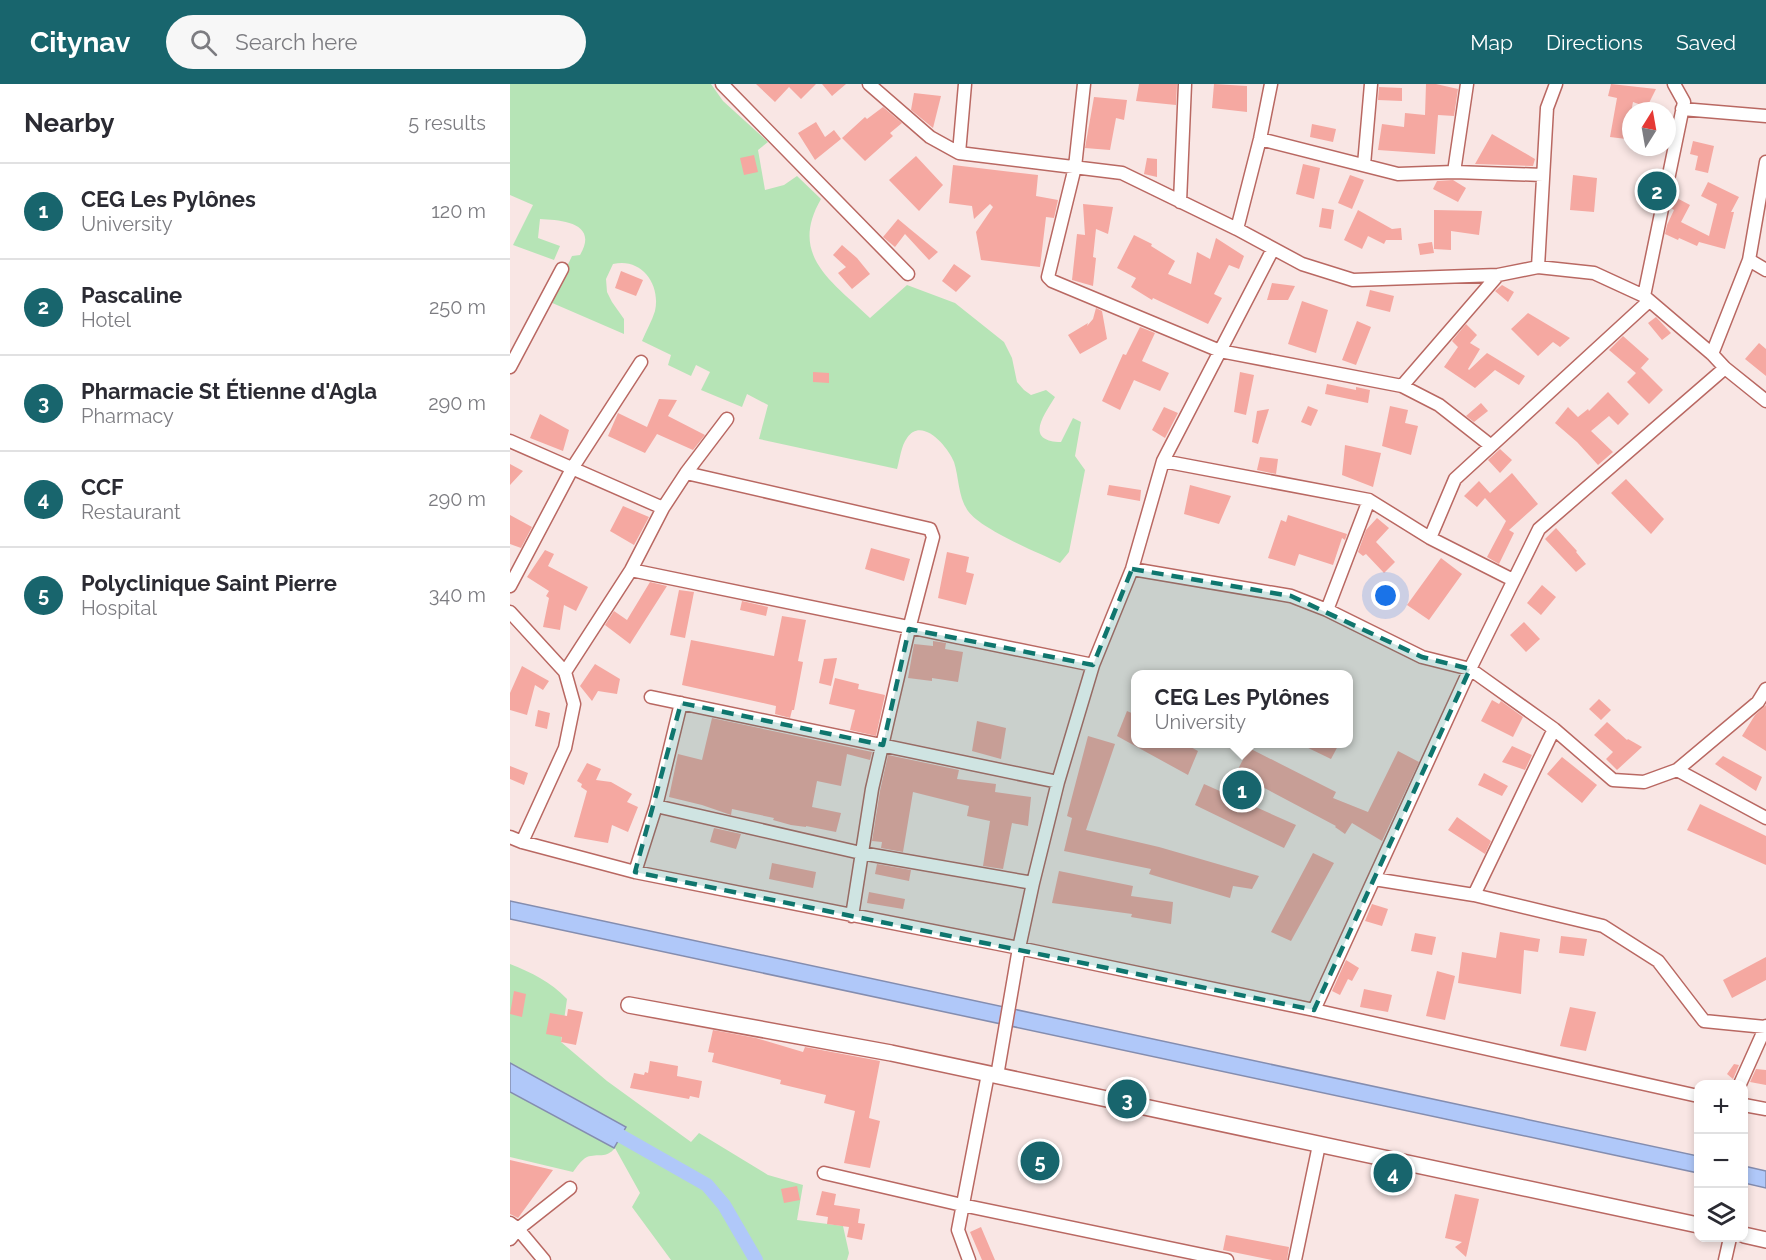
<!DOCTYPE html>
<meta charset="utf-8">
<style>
body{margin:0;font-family:Raleway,sans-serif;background:#f7f7f7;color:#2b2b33}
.controls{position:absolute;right:18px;bottom:18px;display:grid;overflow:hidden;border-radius:12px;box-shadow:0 3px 9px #0003}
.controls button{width:54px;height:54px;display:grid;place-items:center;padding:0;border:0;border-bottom:2px solid #e1e1e2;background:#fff;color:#2b2b33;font:30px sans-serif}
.compass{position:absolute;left:1112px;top:18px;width:54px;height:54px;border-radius:50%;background:#fff;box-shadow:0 3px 9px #0003;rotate:11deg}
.you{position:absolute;left:876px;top:512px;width:21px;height:21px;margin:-15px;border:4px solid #fff;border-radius:50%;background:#1a73e8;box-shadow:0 0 0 9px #1a73e833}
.badge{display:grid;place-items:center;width:39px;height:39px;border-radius:50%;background:#18656d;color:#fff;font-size:20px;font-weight:700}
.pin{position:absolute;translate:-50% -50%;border:3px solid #fff;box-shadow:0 2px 6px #0006}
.popup{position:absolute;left:621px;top:586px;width:222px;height:78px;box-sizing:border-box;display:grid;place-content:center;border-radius:12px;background:#fff;filter:drop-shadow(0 2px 4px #0005);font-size:20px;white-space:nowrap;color:#7c7c81}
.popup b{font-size:22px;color:#2b2b33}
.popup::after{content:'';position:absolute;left:50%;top:100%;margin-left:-12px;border:12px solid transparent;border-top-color:#fff}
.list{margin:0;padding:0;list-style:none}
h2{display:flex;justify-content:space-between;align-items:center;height:78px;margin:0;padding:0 24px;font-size:26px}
h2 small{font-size:20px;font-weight:400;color:#7c7c81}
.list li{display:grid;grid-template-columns:39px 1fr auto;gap:18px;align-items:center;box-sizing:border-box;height:96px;padding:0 24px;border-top:2px solid #e1e1e2}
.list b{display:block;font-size:22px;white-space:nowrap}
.list p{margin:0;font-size:20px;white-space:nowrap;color:#7c7c81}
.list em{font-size:20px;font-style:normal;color:#7c7c81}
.icon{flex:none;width:33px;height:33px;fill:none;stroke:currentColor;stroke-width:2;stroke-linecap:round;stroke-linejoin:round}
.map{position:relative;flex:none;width:1256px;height:1176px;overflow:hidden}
header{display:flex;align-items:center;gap:36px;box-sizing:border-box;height:84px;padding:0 30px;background:#18656d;color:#fff}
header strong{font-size:28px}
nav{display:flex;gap:33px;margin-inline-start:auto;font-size:21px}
.search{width:420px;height:54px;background:#f7f7f7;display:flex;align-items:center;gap:15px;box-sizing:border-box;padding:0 21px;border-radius:33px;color:#7c7c81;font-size:22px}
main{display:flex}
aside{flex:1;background:#fff}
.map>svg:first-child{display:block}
.green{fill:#b6e4b6}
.water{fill:#b0c8f9;stroke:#848daf;stroke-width:1.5}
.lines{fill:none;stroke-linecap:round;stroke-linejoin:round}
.canal{stroke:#b0c8f9;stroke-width:14}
.building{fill:#f5a8a1}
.minor-casing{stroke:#b96862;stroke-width:15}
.tertiary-casing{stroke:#b96862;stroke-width:18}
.minor{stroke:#fff;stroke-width:12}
.tertiary{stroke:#fff;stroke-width:15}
.marked{fill:#0f766e;fill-opacity:0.2;stroke:#0f766e;stroke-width:4.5;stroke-dasharray:12 8;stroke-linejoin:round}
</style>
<header>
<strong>Citynav</strong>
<div class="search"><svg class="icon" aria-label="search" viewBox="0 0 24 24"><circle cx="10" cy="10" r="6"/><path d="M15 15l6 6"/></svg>Search here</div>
<nav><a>Map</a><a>Directions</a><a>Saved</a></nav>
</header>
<main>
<aside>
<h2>Nearby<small>5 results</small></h2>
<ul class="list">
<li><span class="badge">1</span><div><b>CEG Les Pylônes</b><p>University</p></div><em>120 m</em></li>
<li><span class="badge">2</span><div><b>Pascaline</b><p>Hotel</p></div><em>250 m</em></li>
<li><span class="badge">3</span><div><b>Pharmacie St Étienne d'Agla</b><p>Pharmacy</p></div><em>290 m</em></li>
<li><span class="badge">4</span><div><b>CCF</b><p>Restaurant</p></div><em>290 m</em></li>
<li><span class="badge">5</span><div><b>Polyclinique Saint Pierre</b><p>Hospital</p></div><em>340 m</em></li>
</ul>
</aside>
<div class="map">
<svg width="1256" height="1176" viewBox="0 0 1256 1176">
<rect width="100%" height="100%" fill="#f9e6e4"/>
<path class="green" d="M0 0H201L213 17 258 58 248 66 255 106 274 101 287 92 311 115C278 172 323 198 360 234L397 201 445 219 494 258 502 274 507 298 514 306 521 311 536 306 545 313C535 330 513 357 551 358L563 334 571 338 565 372 575 386 559 468 550 479C527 468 472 446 458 427 448 413 449 393 444 378 438 363 412 332 397 354 391 362 390 375 387 385L249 355 258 321 237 310 232 323 191 306 200 288 186 281 181 292 158 281 161 271 132 257C136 247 142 237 145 227 151 200 131 173 103 180L96 195 97 208 102 218 114 235V250L40 218 62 172 70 171C89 139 52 136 30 135L28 154 50 162 44 176 3 161 23 121 0 111Z
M0 880C22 889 40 897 57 915L51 958 97 997 181 1058 189 1049 258 1091 293 1101 287 1136 333 1142 339 1169 337 1176H161L122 1123 130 1109 105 1064C96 1075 88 1069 77 1073 71 1076 67 1083 63 1088L0 1073V1008L104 1064 116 1043 0 979Z"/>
<path class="water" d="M0 817 1188 1072V1089L0 835Z
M0 979 116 1043 104 1064 0 1008Z
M1234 1082 1256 1087V1104L1234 1099Z"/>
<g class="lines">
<path class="canal" d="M95 1043 197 1101 214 1121 246 1176"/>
</g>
<path class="building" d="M246 0H306L291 15 279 3 265 18Z
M312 0H336L322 12Z
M629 0H667L666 21 626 17Z
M704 0 737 2V28L702 24Z
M916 0H926L948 5 944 32 928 31 925 70 868 66 872 40 894 43 895 29 915 31Z
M1101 0 1146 5 1137 23 1123 18 1116 55 1100 53 1107 14 1098 12Z
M869 3 892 4V17L868 16Z
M404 9 431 12 423 44 401 26Z
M584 13 617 16 614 36 606 34 600 66 575 64Z
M373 23 392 39 380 49 383 52 355 77 332 54 355 33 357 35Z
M306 38 315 53 324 46 331 55 305 76 288 49Z
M802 40 826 45 823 58 800 53Z
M982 50 1025 75 1023 82 965 80Z
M1183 57 1204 62 1198 89 1185 86 1188 72 1180 70Z
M244 71 248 88 234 91 230 74Z
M406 72 433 101 409 127 379 96Z
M637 74 647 75V93L634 90Z
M793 80 810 84 804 115 786 110Z
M443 81 528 91 526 112 548 116 544 134 536 133 530 183 471 176 466 148 483 123 480 120 464 135 462 122 439 119Z
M840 91 854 96 842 125 828 119Z
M1063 91 1087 94 1084 128 1060 126Z
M943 96 956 104 948 118 923 105 927 97Z
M1198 98 1229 113 1221 128H1224L1215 165 1189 158 1187 162 1169 154 1168 156 1155 150 1157 141 1164 126 1161 124 1163 112 1180 121 1171 138 1199 152 1207 120 1191 112Z
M573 120 603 123 598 150 586 145 583 173 586 174 583 202 562 196 567 150 575 151Z
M812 124 824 126 821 145 809 143Z
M848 126 882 145 891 144 892 156H876L874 160 858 152 852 165 834 156Z
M924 126 972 127 969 151 941 147V166L924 165Z
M388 135 400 145 428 168 419 176 395 150 385 163 373 153Z
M624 151 642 160 641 162 665 177 658 190 681 200 687 168 700 175 706 154 734 172 729 185 719 181 704 210 712 214 698 240 643 214 642 216 621 203 626 194 607 184Z
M922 158 924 169 910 171 908 160Z
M332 161 347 174 360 190 342 205 328 189 336 183 323 171Z
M444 180 461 192 446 208 432 197Z
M111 187 133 196 126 212 105 204Z
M762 199 785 202 778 216H757Z
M992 201 1004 208 998 218 985 207Z
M860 206 884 212 880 228 856 222Z
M792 217 818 226 806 269 778 260Z
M586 224 592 227 597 255 570 270 558 251 578 239 577 242 583 235Z
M1018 229 1060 254 1050 263 1043 258 1028 272 1001 245Z
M1146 233 1161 249 1152 256 1138 239Z
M847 237 861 243 846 281 832 276Z
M956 240 967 251 960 259 970 265 958 285 959 286 977 269 1015 292 1009 301 985 286 965 304 934 283 948 263 942 257Z
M630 243 645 249 632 277 659 289 650 307 624 296 610 326 592 317 613 270 616 271Z
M1113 252 1139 275 1129 286 1131 284 1153 306 1139 320 1117 298 1126 289 1099 266Z
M1249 259 1256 265V292L1235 275Z
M303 288 319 289V299L303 298Z
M730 288 744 291 736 331 724 328Z
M817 300 846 306V303L860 306 858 319 815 310Z
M1098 308 1119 330 1108 341 1099 332 1081 347 1103 368 1088 381 1067 358 1045 339 1058 323 1068 333 1078 325 1079 327Z
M149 315 167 316 158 332 195 351 183 366 147 350 135 369 98 352 108 329 137 343Z
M971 319 978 327 964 338 956 332Z
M798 322 808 326 801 342 791 338Z
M880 322 898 326 895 339 908 342 901 371 872 362Z
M654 323 668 329 655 354 642 346Z
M759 325 748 360 742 358 747 327Z
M30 330 59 346 53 367 20 354Z
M835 361 871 369 863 403 832 391Z
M990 365 1002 376 990 389 978 376Z
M750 373 768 375 766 390 747 386Z
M0 380 13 387 0 401Z
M1002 389 1028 420 999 446 1004 449 989 480 977 473 996 437 975 414 967 423 954 412 969 397 980 409Z
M1116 395 1154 435 1141 450 1101 409Z
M599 401 631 406 630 417 597 411Z
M680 401 721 412 709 440 674 430Z
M113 422 139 433 124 461 100 447Z
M0 431 22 443 11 464 0 460Z
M778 431 837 450 835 456 832 454 823 481 789 470 785 482 758 474 771 436 776 438Z
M867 434 879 444 866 458 885 478 874 489 856 470 853 472 848 468 856 446Z
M1046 444 1067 467 1066 468 1076 480 1066 488 1035 455Z
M361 464 400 475 394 497 355 485Z
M35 466 44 470 38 482 78 503 66 527 54 521 50 546 33 543 39 514 36 512 39 507 17 493Z
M437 468 459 473 456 488 464 490 456 521 428 514Z
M931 474 952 490 919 536 897 521Z
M140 498 157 502 120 560 95 541 104 527 117 536Z
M1032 501 1046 513 1031 531 1017 519Z
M169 506 184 508 175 554 160 551Z
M232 517 258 523 256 532 230 526Z
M272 532 296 536 288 577 293 578 284 626H282L280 634 265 630 266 622 172 601 181 556 264 572Z
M1014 538 1030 555 1016 568 1000 551Z
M423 557 436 559 435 565 453 568 448 598 422 594V597L398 594 404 560 423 562Z
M327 574 321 602 309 599 314 575Z
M85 580 110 595 107 610 88 607 82 617 70 602Z
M12 582 39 597 33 606 25 601 17 631 0 626V609Z
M325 594 349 600 348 605 375 611 366 652 340 646 345 626 319 620Z
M1089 615 1101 626 1091 636 1079 625Z
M982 616 989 620 991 617 1013 633 1003 653 971 637Z
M1256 621V667L1232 652 1245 631Z
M28 626 40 629 37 645 25 642Z
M617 627 626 631V660H675L688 667 678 691 607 652Z
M202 634 362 668 360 676 337 670 331 702 307 697 302 723 331 729 326 748 296 742V743L281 741 263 736 264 734 222 725 221 731 192 721 159 713 168 670 192 676Z
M467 637 496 644 491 675 462 667Z
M1097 638 1117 656 1118 655 1132 663 1107 686 1096 675 1103 668 1084 651Z
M578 652 605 660 576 746 649 763 749 792 742 805 723 802 720 814 639 790 641 785 554 767 562 734 557 732Z
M790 660H829L821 675Z
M1002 662 1022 671 1015 686 992 678Z
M739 664 826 708 823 714 858 728 888 667 909 678 872 757 842 739 835 750 825 743 826 742 726 689Z
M378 671 449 686 447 695 486 700 485 708 521 713 518 742 502 739 493 785 473 782 480 737 457 732 459 722 403 708 393 768 371 764 372 758 362 757 370 707Z
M1213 672 1252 693 1246 707 1205 680Z
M1052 673 1087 701 1072 719 1037 690Z
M77 679 91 685 86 696 101 698 122 710 117 718 128 723 118 748 102 741 98 759 64 753 77 707 71 703 72 700 67 697Z
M0 682 18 689 14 701 0 695Z
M974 689 998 702 992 712 968 701Z
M694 700 786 741 774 764 685 721Z
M1190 720 1256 752V781L1177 746Z
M947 733 981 757 975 770 938 746Z
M204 744 231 750 226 765 200 758Z
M803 769 824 779 781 857 761 848Z
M262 779 306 788 303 804 259 795Z
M367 780 401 786 399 797 365 790Z
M549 787 623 802 621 812 663 818 661 840 621 833 622 830 542 819Z
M359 808 395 815 393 825 357 819Z
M862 820 878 825 872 842 855 837Z
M990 848 1030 855 1028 868 1014 866 1011 910 948 899 952 868 986 874Z
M905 849 926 853 922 871 901 867Z
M1051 852 1077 855 1074 872 1049 869Z
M1256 873V896L1222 914 1213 896Z
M836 876 849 884 842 897 838 895 830 911 822 907Z
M927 887 945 892 935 936 916 932Z
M854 905 882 911 878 928 850 923Z
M4 907 16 910 12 933 0 930Z
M1060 923 1086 928 1076 967 1050 962Z
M58 925 73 928 66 961 51 958 52 953 36 950 40 929 57 932Z
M203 946 246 954 293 968 295 963 370 977 359 1034 370 1037 360 1084 334 1079 345 1027 314 1019 316 1011 270 1000 271 996 202 978 204 969 198 968Z
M140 977 168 982 167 992 192 997 189 1014 180 1012 179 1015 120 1004 124 989 134 991 135 988 138 989Z
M1224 980 1229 981 1223 995 1217 990Z
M1246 985 1256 986V1001L1240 998Z
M0 1076 43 1086 8 1134 0 1130Z
M287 1102 290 1116 274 1119 271 1105Z
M312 1107 326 1110 324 1121 350 1125 348 1139 355 1140 352 1156 337 1153 339 1143 317 1140 318 1133 306 1131Z
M945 1110 969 1115 956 1173 945 1163 952 1158 935 1154Z
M471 1143 485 1176H472L460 1148Z
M716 1151 779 1163 777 1176H762L713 1166Z"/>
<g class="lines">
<defs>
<path id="minor" d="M212 0 398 190
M359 0 420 53 449 69 612 89 727 145 792 180 843 196 988 191 1028 183 1084 189 1134 212 1202 270 1215 284 1256 317
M574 0 565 83 538 193 542 197 710 267 892 302 929 321 980 361
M1172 25 1256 32
M750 55 888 90 944 88 1033 91
M449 69 455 0
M854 81 861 0
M944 88 957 0
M670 118 675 0
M727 145 750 55 761 0
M1239 176 1256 186
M1028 183 1037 24 1046 0
M1134 212 1174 18 1164 0
M1202 270 1239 176 1256 78
M0 283 52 185
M892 302 988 191
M0 357 153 424
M653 377 859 416 920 454 1003 496
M176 389 420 445 423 453 399 545 362 705 342 832
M920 454 945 395 1139 217
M622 485 781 512 817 526 912 573 960 585 1044 645 1103 696 1134 698 1167 686 1248 618 1256 605
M121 486 583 581
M0 502 63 383 131 278
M817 526 859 416
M0 528 55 588 64 620 55 664 12 758
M55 588 121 486 153 424 176 389 217 335
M141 613 548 698
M1167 686 1256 734
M146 722 351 769 523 799
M0 753 12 758 125 788 509 864 804 926 1188 1012
M125 788 146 722 171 619
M864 795 964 811 1093 842 1148 877 1194 937 1255 943
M964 811 1044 645
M804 926 960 585 1029 445 1215 284
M487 992 509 864 523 799 548 698 583 581 622 485 653 377 763 165
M1230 1000 1256 942
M1234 1021 1256 1025
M314 1089 452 1121 717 1176
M0 1139 8 1145 34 1176
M0 1155 8 1145 60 1104
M459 1176 448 1146 478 990
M785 1176 809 1061
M1215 1176 1220 1154"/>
<path id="tertiary" d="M119 921 381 969 1188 1141
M1234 1151 1256 1156"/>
</defs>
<use href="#minor" class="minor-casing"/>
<use href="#tertiary" class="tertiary-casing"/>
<use href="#minor" class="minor"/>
<use href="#tertiary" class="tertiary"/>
</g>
<path class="marked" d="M622 485 781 512 912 573 960 585 804 926 125 788 171 619 373 661 399 545 583 581Z"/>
</svg>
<div class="controls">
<button>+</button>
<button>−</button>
<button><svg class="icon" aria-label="layers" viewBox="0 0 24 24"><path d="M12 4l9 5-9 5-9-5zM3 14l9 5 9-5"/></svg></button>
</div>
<svg class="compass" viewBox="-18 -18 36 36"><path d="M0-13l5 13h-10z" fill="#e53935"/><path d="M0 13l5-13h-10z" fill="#7c7c81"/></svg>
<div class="you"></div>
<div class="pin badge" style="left:732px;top:706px">1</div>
<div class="popup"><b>CEG Les Pylônes</b>University</div>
<div class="pin badge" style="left:1147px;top:107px">2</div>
<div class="pin badge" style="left:617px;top:1015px">3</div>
<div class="pin badge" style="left:883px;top:1089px">4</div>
<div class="pin badge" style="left:530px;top:1077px">5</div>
</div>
</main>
